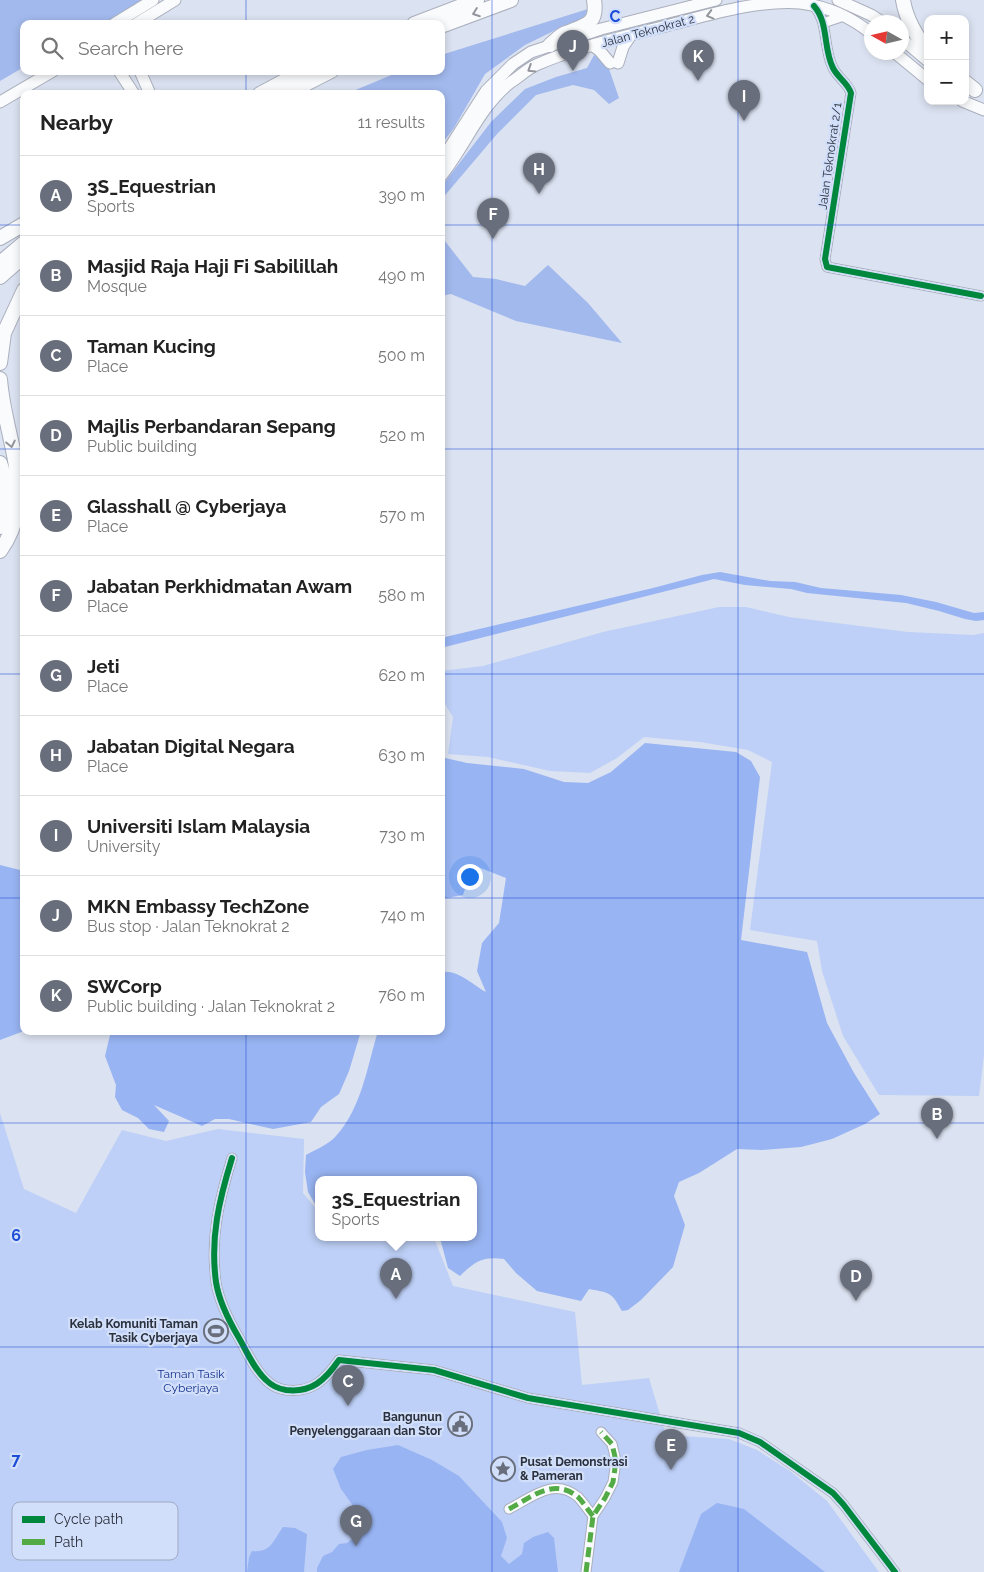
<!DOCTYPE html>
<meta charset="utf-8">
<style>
body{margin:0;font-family:Raleway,sans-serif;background:#f6f6f6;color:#222}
.controls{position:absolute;right:15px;top:15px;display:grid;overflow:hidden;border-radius:10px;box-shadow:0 2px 8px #0003}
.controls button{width:45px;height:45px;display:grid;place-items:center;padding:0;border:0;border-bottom:1px solid #e0e0e0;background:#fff;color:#222;font:25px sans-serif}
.compass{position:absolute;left:864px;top:15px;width:45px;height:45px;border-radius:50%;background:#fff;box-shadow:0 2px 8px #0003;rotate:278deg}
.you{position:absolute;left:469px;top:876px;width:18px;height:18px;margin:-12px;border:4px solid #fff;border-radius:50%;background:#1a73e8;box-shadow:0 0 0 8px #1a73e833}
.badge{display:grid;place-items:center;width:32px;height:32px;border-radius:50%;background:#686e7b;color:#fff;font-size:16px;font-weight:700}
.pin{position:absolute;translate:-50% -41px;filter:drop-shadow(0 1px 2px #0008)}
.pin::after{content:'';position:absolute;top:26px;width:18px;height:15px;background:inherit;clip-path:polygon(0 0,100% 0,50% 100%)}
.popup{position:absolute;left:315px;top:1176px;width:162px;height:65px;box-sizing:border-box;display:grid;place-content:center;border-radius:10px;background:#fff;filter:drop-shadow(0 1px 4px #0005);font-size:16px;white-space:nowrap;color:#767676}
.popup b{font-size:19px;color:#222}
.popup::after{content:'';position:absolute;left:50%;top:100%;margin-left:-10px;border:10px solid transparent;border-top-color:#fff}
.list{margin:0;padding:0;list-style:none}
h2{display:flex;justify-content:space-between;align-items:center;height:65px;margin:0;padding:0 20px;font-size:21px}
h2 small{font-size:16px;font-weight:400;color:#767676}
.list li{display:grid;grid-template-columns:32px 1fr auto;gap:15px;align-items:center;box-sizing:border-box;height:80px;padding:0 20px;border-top:1px solid #e0e0e0}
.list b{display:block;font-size:19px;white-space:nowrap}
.list p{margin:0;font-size:16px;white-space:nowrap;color:#767676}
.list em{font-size:16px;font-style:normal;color:#767676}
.icon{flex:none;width:28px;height:28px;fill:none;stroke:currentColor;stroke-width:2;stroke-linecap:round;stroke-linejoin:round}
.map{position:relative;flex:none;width:984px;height:1572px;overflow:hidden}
.search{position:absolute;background:#fff;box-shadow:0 2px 8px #0003;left:20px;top:20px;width:425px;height:55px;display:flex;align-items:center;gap:12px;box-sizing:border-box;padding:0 18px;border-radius:10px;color:#767676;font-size:19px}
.panel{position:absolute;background:#fff;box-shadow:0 2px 8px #0003;left:20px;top:90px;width:425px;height:945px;border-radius:10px}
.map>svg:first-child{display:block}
.green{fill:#bed0f7}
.forest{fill:#a2b9ed}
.water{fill:#98b4f2}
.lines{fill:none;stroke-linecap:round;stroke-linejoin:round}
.minor-casing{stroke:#aaafbc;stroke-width:11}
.major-casing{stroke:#aaafbc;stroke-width:13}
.highway-casing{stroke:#aaafbc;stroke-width:16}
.minor{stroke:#fafbfd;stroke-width:9}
.major{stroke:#fafbfd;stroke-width:11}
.highway{stroke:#fafbfd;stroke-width:14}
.quiet{stroke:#53ab46;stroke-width:5;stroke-dasharray:10 5;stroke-linecap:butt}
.cycleway-casing{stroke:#d2dffa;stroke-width:9}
.cycleway{stroke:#00873e;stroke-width:6}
.oneway{stroke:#92969c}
.grid{fill:none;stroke:#1d4ed8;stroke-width:1;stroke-opacity:0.55}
.labels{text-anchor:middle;stroke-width:4.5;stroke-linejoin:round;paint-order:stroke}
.street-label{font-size:12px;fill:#2a303c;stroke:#d2dffa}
.poi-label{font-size:12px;font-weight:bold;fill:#2a303c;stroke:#d2dffa;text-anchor:end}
.park-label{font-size:12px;fill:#14318f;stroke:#d2dffa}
.key{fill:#d2dffa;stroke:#a0aac1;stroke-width:1}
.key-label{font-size:14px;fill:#2a303c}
.grid-label{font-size:16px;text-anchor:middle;font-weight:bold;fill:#1d4ed8;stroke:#d2dffa;stroke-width:4.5;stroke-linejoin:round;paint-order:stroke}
</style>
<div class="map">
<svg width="984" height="1572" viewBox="0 0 984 1572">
<rect width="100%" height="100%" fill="#dbe2f1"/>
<path class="green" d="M719 607H746L789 617 908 632 973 635 984 633V1055L979 1096 879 1095 843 1036 822 971 817 941 750 930 772 762 748 750 700 742 644 737 617 758 590 773 550 771 488 757 448 754 453 717 441 698V671L483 666 603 632Z
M0 1113 24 1189 76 1213 122 1130 166 1141 218 1129 304 1139 303 1193 318 1211V1238H434L453 1286 575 1312 582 1385 649 1378 666 1435 729 1439 757 1450 790 1471 827 1501 879 1572H0Z"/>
<path class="forest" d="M0 0H145L102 24H24V67L0 81Z
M588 9 583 21 570 23 525 45 485 74 454 128 441 145V94H346L401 71H441V55Z
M594 55 607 63 619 98 609 104 594 90 573 85 536 95 497 134 441 200V187L491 122 525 89 556 77 587 68Z
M441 236 473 277 496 279 525 286 548 265 588 303 622 343 516 321 451 294 441 296Z"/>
<path class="water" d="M720 572 770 581 795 582 821 588 901 595 936 602 974 613 984 612V620L976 621 965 619 939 611 906 603 807 593 791 589 745 585 714 579 441 648V638L653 588 702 575Z
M645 743 736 752 751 761 760 777 741 940 807 952 827 1023 854 1073 880 1114 865 1124 832 1139 801 1147 762 1150 737 1149 699 1173 679 1182 674 1196 685 1225 673 1267 641 1300 628 1310 622 1311C611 1292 611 1293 589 1289L581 1301 537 1291 516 1273 504 1259C483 1256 475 1261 460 1276L448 1268 440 1238H474V1180H318V1209L308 1192 305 1172 306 1155C315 1150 329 1144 336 1136 362 1107 367 1067 378 1031H441V972C458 969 473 985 486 992L477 971 482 943 499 923 506 878 473 865 463 895 441 899V757L467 763 524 769 564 782 588 783 611 772Z
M0 865 24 871V1031L0 1040Z
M111 1031H361L349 1071 339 1094 321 1107 311 1122 273 1129 229 1119H215L202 1126 154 1105 169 1121 164 1132 149 1129 138 1118 122 1110 115 1097 116 1085 105 1056Z
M398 1445 432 1460 459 1476 502 1522 507 1538 501 1556 509 1564 522 1554 524 1543 533 1537 548 1532 554 1538 558 1572H317V1568L323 1556 332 1552 339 1544 347 1543 356 1536 359 1514 341 1489 333 1469 341 1457 367 1450Z
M717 1503 744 1509 825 1572H679L701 1514Z
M283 1527 295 1528 307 1534 304 1572H247L249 1557 252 1551C271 1553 273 1541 283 1527Z"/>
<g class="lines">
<defs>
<path id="minor" d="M814 6C829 23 823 49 833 68 838 78 848 83 851 93L825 259 827 267 981 296
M823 23 844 16
M232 1158C219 1200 210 1238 216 1282 219 1302 229 1321 239 1338 247 1352 254 1369 266 1380 271 1385 279 1389 286 1390 312 1393 325 1380 339 1360L434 1370 528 1398 739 1433 760 1442 833 1493 843 1504 895 1572
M509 1509C532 1497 554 1477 578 1497 583 1502 588 1510 593 1516
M586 1572 593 1516 605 1498 613 1482 616 1461 612 1444 601 1432"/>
<path id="major" d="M838 0 871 15 882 22
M114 24 153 0
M136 24 175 0
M902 39 928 61
M593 46 599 50 610 63
M894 52 928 80
M618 63 623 47 631 35
M119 71 134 94
M140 71 150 94
M962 101 984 110
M0 102 53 71
M441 161 486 91 513 64 531 52 601 29 716 0
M441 176C466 145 479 107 511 82 519 77 527 69 536 65 577 47 623 37 666 26 709 15 755 0 800 3 826 6 851 17 872 34"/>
<path id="highway" d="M903 0C906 19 916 36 928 51
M414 24 477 0
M441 26 511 0
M550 45C555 41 560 35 566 33 585 25 598 25 594 0
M965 82 975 90
M260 94 303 71
M286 94 331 71
M0 238 24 224
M0 263 24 243
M0 277 24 256
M0 363 4 333 24 290
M0 379C4 438 39 498 0 551
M0 463C8 485 8 505 0 527"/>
</defs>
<use href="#minor" class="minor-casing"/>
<use href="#major" class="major-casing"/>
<use href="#highway" class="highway-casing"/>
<use href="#minor" class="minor"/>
<use href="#major" class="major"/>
<use href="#highway" class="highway"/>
<path class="quiet" d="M509 1509C532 1497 554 1477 578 1497 583 1502 588 1510 593 1516
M586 1572 593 1516 605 1498 613 1482 616 1461 612 1444 601 1432"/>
<defs>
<path id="cycleway" d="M814 6C829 23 823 49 833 68 838 78 848 83 851 93L825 259 827 267 981 296
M232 1158C219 1200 210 1238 216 1282 219 1302 229 1321 239 1338 247 1352 254 1369 266 1380 271 1385 279 1389 286 1390 312 1393 325 1380 339 1360L434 1370 528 1398 739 1433 760 1442 833 1493 843 1504 895 1572"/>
</defs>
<use href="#cycleway" class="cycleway-casing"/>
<use href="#cycleway" class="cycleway"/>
</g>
<defs><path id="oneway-chevron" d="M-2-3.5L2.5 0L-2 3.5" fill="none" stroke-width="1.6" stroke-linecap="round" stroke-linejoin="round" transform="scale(1.25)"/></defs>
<g class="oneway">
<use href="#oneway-chevron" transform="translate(476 13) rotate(160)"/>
<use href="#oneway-chevron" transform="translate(710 15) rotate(165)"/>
<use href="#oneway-chevron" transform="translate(531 69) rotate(148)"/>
<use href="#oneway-chevron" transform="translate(11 444) rotate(78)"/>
</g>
<path class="grid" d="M246 0V24M492 0V1572M738 0V1572M246 71V94M0 225H24M441 225H984M0 449H24M441 449H984M0 674H24M441 674H984M0 898H24M441 898H984M246 1031V1572M0 1123H984M0 1347H984"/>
<defs>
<symbol id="stadium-ring" viewBox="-11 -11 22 22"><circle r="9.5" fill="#d2dffa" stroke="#686e7b" stroke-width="1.5"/><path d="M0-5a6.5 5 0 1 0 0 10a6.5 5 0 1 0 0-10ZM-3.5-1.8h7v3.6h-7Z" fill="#686e7b"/></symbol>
<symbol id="civic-ring" viewBox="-11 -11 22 22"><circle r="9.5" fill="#d2dffa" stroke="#686e7b" stroke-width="1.5"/><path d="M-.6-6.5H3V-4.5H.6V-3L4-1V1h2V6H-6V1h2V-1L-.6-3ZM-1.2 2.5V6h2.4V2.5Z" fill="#686e7b"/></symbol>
<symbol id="sight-ring" viewBox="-11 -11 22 22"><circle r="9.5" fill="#d2dffa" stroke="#686e7b" stroke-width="1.5"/><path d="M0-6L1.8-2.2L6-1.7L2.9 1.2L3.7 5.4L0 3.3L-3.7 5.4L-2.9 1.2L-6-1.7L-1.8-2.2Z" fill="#686e7b"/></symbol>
</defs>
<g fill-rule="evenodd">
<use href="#stadium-ring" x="202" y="1317" width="28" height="28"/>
<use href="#civic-ring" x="446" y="1410" width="28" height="28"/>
<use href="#sight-ring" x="489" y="1455" width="28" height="28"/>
</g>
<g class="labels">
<g class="street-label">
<text transform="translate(648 31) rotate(-15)" y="4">Jalan Teknokrat 2</text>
<text transform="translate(830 156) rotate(-82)" y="4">Jalan Teknokrat 2/1</text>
</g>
<g class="poi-label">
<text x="198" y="1328">Kelab Komuniti Taman<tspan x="198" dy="14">Tasik Cyberjaya</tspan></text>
<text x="442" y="1421">Bangunun<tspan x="442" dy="14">Penyelenggaraan dan Stor</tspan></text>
<text x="520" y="1466" text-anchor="start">Pusat Demonstrasi<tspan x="520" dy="14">&amp; Pameran</tspan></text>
</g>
<g class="park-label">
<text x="191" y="1378">Taman Tasik<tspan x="191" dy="14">Cyberjaya</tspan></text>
</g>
</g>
<rect x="12" y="1502" width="166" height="58" rx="8" class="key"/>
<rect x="22" y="1516" width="23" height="7" fill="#00873e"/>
<rect x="22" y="1539" width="23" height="6" fill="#53ab46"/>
<g class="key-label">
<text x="54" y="1524">Cycle path</text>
<text x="54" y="1547">Path</text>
</g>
<g class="grid-label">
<text x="615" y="22">C</text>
<text x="16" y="1241">6</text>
<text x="16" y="1465">7</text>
</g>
</svg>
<div class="controls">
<button>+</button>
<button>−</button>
</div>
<svg class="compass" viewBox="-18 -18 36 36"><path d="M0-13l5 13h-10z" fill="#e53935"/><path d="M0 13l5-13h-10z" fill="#767676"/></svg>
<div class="you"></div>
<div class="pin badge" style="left:396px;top:1299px">A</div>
<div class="popup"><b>3S_Equestrian</b>Sports</div>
<div class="pin badge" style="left:937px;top:1139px">B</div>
<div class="pin badge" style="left:348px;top:1406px">C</div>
<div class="pin badge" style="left:856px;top:1301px">D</div>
<div class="pin badge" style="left:671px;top:1470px">E</div>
<div class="pin badge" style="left:493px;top:239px">F</div>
<div class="pin badge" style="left:356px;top:1546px">G</div>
<div class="pin badge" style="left:539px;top:194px">H</div>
<div class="pin badge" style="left:744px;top:121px">I</div>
<div class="pin badge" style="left:573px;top:71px">J</div>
<div class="pin badge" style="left:698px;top:81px">K</div>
<div class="search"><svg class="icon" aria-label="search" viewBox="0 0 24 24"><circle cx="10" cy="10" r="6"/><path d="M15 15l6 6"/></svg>Search here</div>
<section class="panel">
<h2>Nearby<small>11 results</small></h2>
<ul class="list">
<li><span class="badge">A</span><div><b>3S_Equestrian</b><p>Sports</p></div><em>390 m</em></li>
<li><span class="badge">B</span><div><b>Masjid Raja Haji Fi Sabilillah</b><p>Mosque</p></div><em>490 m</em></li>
<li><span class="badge">C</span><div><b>Taman Kucing</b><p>Place</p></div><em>500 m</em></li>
<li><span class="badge">D</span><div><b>Majlis Perbandaran Sepang</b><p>Public building</p></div><em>520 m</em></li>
<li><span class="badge">E</span><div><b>Glasshall @ Cyberjaya</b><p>Place</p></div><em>570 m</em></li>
<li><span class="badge">F</span><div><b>Jabatan Perkhidmatan Awam</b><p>Place</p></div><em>580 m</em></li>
<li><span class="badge">G</span><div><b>Jeti</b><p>Place</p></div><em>620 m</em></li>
<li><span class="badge">H</span><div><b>Jabatan Digital Negara</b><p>Place</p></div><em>630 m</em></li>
<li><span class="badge">I</span><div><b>Universiti Islam Malaysia</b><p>University</p></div><em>730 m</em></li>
<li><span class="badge">J</span><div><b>MKN Embassy TechZone</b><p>Bus stop · Jalan Teknokrat 2</p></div><em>740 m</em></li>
<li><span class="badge">K</span><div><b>SWCorp</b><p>Public building · Jalan Teknokrat 2</p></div><em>760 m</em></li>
</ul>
</section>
</div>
